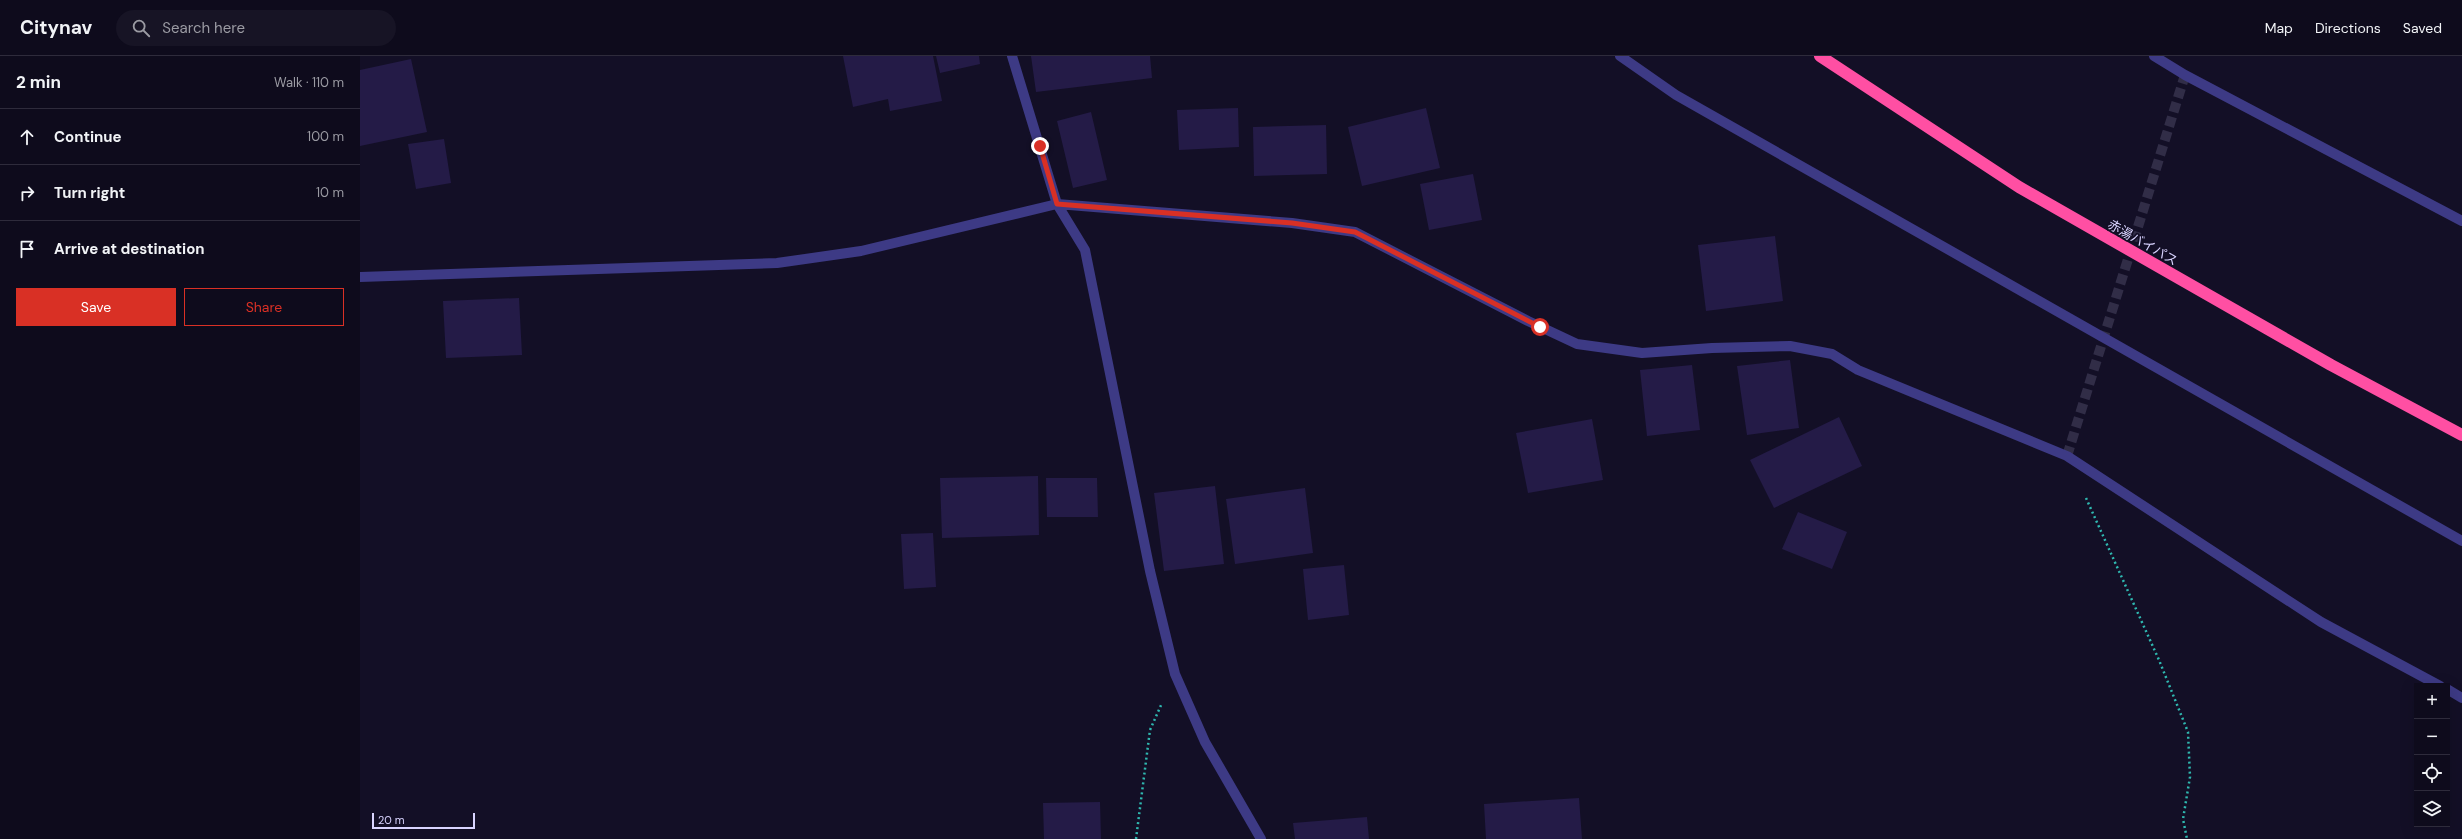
<!DOCTYPE html>
<meta charset="utf-8">
<style>
body{margin:0;font-family:"DM Sans","Noto Sans JP",sans-serif;background:#171425;color:#f1f3f6}
.controls{position:absolute;right:12px;bottom:12px;display:grid;overflow:hidden;border-radius:0px;box-shadow:0 4px 16px #0002}
.controls button{width:36px;height:36px;display:grid;place-items:center;padding:0;border:0;border-bottom:1px solid #2e2b3b;background:#0e0b1c;color:#f1f3f6;font:20px sans-serif}
.scale{position:absolute;left:12px;bottom:10px;width:103px;box-sizing:border-box;padding-left:4px;border:2px solid #d9d4ff;border-top:0;font-size:11px;line-height:14px;white-space:nowrap;color:#d9d4ff;-webkit-text-stroke:3px #130f26;paint-order:stroke}
.stop{position:absolute;width:12px;height:12px;margin:-9px;border:3px solid #d93025;border-radius:50%;background:#fff}
.stop.end{background:#d93025;border-color:#fff;box-shadow:0 1px 4px #0008}
.list{margin:0;padding:0;list-style:none}
h2{display:flex;justify-content:space-between;align-items:center;height:52px;margin:0;padding:0 16px;font-size:17px}
h2 small{font-size:13px;font-weight:400;color:#9b9ba3}
.list li{display:grid;grid-template-columns:26px 1fr auto;gap:12px;align-items:center;box-sizing:border-box;height:56px;padding:0 16px;border-top:1px solid #2e2b3b}
.list b{display:block;font-size:15px;white-space:nowrap}
.list em{font-size:13px;font-style:normal;color:#9b9ba3}
.actions{display:flex;gap:8px;padding:12px 16px}
.actions a{flex:1;padding:9px 0;border:1px solid #d93025;border-radius:0px;text-align:center;font-size:14px;color:#d93025}
.actions .main{background:#d93025;color:#fff}
.icon{flex:none;width:22px;height:22px;fill:none;stroke:currentColor;stroke-width:2;stroke-linecap:round;stroke-linejoin:round}
.map{position:relative;flex:none;width:2102px;height:783px;overflow:hidden}
header{display:flex;align-items:center;gap:24px;box-sizing:border-box;height:56px;padding:0 20px;background:#0e0b1c;border-bottom:1px solid #2e2b3b}
header strong{font-size:19px}
nav{display:flex;gap:22px;margin-inline-start:auto;font-size:14px}
.search{width:280px;height:36px;background:#171425;display:flex;align-items:center;gap:10px;box-sizing:border-box;padding:0 14px;border-radius:22px;color:#9b9ba3;font-size:15px}
main{display:flex}
aside{flex:1;background:#0e0b1c}
.map>svg:first-child{display:block}
.building{fill:#241b47}
.lines{fill:none;stroke-linecap:round;stroke-linejoin:round}
.minor-tunnel{stroke:#312d47;stroke-width:10;stroke-dasharray:10 5;stroke-linecap:butt}
.path{stroke:#2fb8b0;stroke-width:2.5;stroke-dasharray:2 3;stroke-linecap:butt}
.service{stroke:#3d3a85;stroke-width:10}
.minor{stroke:#3d3a85;stroke-width:10}
.motorway{stroke:#ff4fa3;stroke-width:12}
.route{stroke:#d93025;stroke-width:5}
.labels{text-anchor:middle;stroke-width:3.5;stroke-linejoin:round;paint-order:stroke}
.street-label{font-size:13px;fill:#d9d4ff;stroke:#130f26}
</style>
<header>
<strong>Citynav</strong>
<div class="search"><svg class="icon" aria-label="search" viewBox="0 0 24 24"><circle cx="10" cy="10" r="6"/><path d="M15 15l6 6"/></svg>Search here</div>
<nav><a>Map</a><a>Directions</a><a>Saved</a></nav>
</header>
<main>
<aside>
<h2>2 min<small>Walk · 110 m</small></h2>
<ul class="list">
<li><svg class="icon" aria-label="ahead" viewBox="0 0 24 24"><path d="M12 20V5M6 11l6-6 6 6"/></svg><div><b>Continue</b></div><em>100 m</em></li>
<li><svg class="icon" aria-label="right" viewBox="0 0 24 24"><path d="M7 20v-9h11M14 6l5 5-5 5"/></svg><div><b>Turn right</b></div><em>10 m</em></li>
<li><svg class="icon" aria-label="arrive" viewBox="0 0 24 24"><path d="M6 21V4h12l-3 4 3 4H6"/></svg><div><b>Arrive at destination</b></div></li>
</ul>
<div class="actions"><a class="main">Save</a><a>Share</a></div>
</aside>
<div class="map">
<svg width="2102" height="783" viewBox="0 0 2102 783">
<rect width="100%" height="100%" fill="#130f26"/>
<path class="building" d="M483 0H573L582 45 530 55 528 43 493 51Z
M576 0H619L620 8 580 17Z
M671 0H790L792 22 676 36Z
M51 3 67 76 0 90V14Z
M878 52 879 91 819 94 817 54Z
M1066 52 1080 112 1002 130 988 71Z
M731 56 747 124 713 132 697 65Z
M966 69 967 118 894 120 893 71Z
M84 83 91 127 56 133 48 88Z
M1113 118 1122 164 1069 174 1060 128Z
M1415 180 1423 245 1346 255 1338 189Z
M159 242 162 299 86 302 83 245Z
M1430 304 1439 372 1387 379 1377 310Z
M1332 309 1340 374 1287 380 1280 314Z
M1479 361 1502 410 1414 452 1390 404Z
M1232 363 1243 424 1168 437 1156 377Z
M678 420 679 479 582 482 580 422Z
M686 422H737L738 461H687Z
M855 430 864 508 804 515 794 437Z
M945 432 953 497 875 508 866 443Z
M1438 456 1487 476 1472 513 1422 493Z
M573 477 576 531 544 533 541 478Z
M984 509 989 559 948 564 943 513Z
M1219 742 1222 783H1126L1124 748Z
M740 746 741 783H684L683 747Z
M1007 761 1009 783H935L933 767Z"/>
<g class="lines">
<path class="minor-tunnel" d="M1707 400 1825 19"/>
<path class="path" d="M1726 442 1799 604 1828 676 1830 721 1823 763 1827 783
M776 783 790 674 802 647"/>
<path class="service" d="M1794 0 1825 19 2102 165
M697 148 932 167 995 176 1168 265 1217 288 1282 297 1352 292 1430 290 1472 298 1498 314 1707 400 1961 566 2080 630
M697 148 725 194 790 515 815 618 845 686 901 783
M2087 633 2102 642"/>
<path class="minor" d="M1260 0 1316 39 2102 485
M0 221 417 207 501 195 697 148 652 0"/>
<path class="motorway" d="M1460 0 1659 131 1971 309 2102 379"/>
</g>
<g class="lines">
<path class="route" d="M680 90 697 148 932 167 995 176 1180 271"/>
</g>
<g class="labels">
<g class="street-label">
<text transform="translate(1783 186) rotate(30)" y="5">赤湯バイパス</text>
</g>
</g>
</svg>
<div class="controls">
<button>+</button>
<button>−</button>
<button><svg class="icon" aria-label="locate" viewBox="0 0 24 24"><circle cx="12" cy="12" r="6"/><path d="M12 2v4M12 18v4M2 12h4M18 12h4"/></svg></button>
<button><svg class="icon" aria-label="layers" viewBox="0 0 24 24"><path d="M12 4l9 5-9 5-9-5zM3 14l9 5 9-5"/></svg></button>
</div>
<div class="scale">20 m</div>
<div class="stop" style="left:1180px;top:271px"></div>
<div class="stop end" style="left:680px;top:90px"></div>
</div>
</main>
